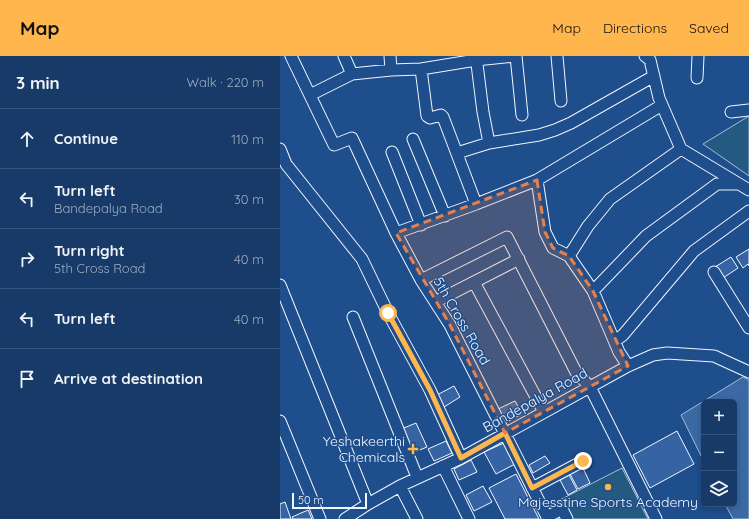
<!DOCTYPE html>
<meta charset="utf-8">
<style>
body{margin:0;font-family:Quicksand,sans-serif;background:#244571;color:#f1f3f6}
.controls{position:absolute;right:12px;bottom:12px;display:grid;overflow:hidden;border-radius:6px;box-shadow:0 2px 6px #0003}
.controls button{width:36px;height:36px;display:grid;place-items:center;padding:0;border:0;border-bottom:1px solid #36547d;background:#173a69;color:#f1f3f6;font:20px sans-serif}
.scale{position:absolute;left:12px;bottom:10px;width:75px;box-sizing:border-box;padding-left:4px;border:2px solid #f2f6ff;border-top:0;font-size:11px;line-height:14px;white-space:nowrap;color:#f2f6ff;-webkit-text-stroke:3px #1f4e8c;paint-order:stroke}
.stop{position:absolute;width:12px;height:12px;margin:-9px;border:3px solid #ffb74d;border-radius:50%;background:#fff}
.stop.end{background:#ffb74d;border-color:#fff;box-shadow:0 1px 4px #0008}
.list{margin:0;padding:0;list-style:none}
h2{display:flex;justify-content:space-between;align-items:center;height:52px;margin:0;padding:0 16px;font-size:17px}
h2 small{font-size:13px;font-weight:400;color:#9eadc0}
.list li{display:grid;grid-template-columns:26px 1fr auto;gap:12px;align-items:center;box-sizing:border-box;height:60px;padding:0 16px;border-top:1px solid #36547d}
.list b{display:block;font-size:15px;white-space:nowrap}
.list p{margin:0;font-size:13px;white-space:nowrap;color:#9eadc0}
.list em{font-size:13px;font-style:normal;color:#9eadc0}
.icon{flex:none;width:22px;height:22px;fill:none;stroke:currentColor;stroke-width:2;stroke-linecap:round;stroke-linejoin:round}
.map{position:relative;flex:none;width:469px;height:463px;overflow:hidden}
header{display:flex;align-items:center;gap:24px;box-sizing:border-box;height:56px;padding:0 20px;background:#ffb74d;color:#111}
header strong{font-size:19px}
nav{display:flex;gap:22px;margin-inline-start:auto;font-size:14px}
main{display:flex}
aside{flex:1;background:#173a69}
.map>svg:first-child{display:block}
.green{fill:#245a82;stroke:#a8bbd7}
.water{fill:#3b69a3;stroke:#a8bbd7}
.building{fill:#3563a3;stroke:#f2f6ff}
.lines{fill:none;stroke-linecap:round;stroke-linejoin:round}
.minor-casing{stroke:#f2f6ff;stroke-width:13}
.minor{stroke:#1f4e8c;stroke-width:11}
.route{stroke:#ffb74d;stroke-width:5}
.marked{fill:#ea8049;fill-opacity:0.2;stroke:#ea8049;stroke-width:3;stroke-dasharray:8 5;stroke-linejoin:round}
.poi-dot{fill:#ffb74d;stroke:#1f4e8c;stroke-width:1.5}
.labels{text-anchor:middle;stroke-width:3;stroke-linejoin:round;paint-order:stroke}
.street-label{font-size:14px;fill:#f2f6ff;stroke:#1f4e8c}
.poi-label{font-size:14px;fill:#f2f6ff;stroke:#1f4e8c;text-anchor:end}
</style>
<header>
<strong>Map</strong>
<nav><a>Map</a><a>Directions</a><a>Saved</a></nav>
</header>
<main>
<aside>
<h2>3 min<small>Walk · 220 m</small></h2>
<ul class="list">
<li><svg class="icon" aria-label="ahead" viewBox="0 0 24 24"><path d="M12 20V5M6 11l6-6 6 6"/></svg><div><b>Continue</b></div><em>110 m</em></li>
<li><svg class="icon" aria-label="left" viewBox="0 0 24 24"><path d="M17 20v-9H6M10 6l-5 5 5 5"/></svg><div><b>Turn left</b><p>Bandepalya Road</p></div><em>30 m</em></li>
<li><svg class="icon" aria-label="right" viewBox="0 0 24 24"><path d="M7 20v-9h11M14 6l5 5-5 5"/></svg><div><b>Turn right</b><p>5th Cross Road</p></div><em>40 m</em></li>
<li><svg class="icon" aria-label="left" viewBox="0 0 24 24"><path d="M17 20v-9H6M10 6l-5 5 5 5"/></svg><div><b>Turn left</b></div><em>40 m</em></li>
<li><svg class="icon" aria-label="arrive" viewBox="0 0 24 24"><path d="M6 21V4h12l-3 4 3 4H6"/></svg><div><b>Arrive at destination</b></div></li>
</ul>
</aside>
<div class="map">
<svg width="469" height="463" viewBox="0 0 469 463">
<rect width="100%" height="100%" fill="#1f4e8c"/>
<path class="green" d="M469 60V120L423 88Z
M342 412 368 463H274L268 450Z"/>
<path class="water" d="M463 321 469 324V463H453L445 448H454V346H424V406L401 359Z"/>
<path class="building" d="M469 193V210L468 208 463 212 456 201Z
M451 201 458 212 443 222 435 211Z
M174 330 180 341 164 351 157 339Z
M235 345 242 358 225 367 218 353Z
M136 367 147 391 130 398 119 374Z
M397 375 414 408 370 432 353 399Z
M166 385 172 397 154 405 148 393Z
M224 387 235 408 216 418 204 396Z
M265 400 270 407 253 417 249 409Z
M191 404 197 416 179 424 174 413Z
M303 412 310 427 298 433 290 418Z
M236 418 259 463H225L209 432Z
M289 419 297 434 288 439 280 424Z
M203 430 212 446 194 455 186 439Z
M5 446 11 463H0V448Z
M28 454 32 463H13L12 461Z"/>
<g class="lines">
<defs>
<path id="minor" d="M11 0 54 89 72 82 116 177 141 224 170 269 268 463
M64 0 72 18 111 14 141 13 196 4 235 0
M110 0 111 14
M236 0 242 59
M277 0 281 45
M365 0 370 4 379 42 401 93 469 134
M141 13 147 60 150 62 161 59 163 61 196 148
M417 22 418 0
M30 39 72 18
M451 56 469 54
M133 83 165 160
M209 87 259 79 275 74 291 67 374 20
M0 93 6 108 82 203 108 257 150 334 181 402
M112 96 141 169
M177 97 209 87 203 56 196 0
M257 124 265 176 273 192 289 200 313 235 339 296 348 310
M116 177 196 148 257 124 382 49
M289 200 308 170 330 143 401 93
M434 216 469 272
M141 224 227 181 296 316 310 331 376 463
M194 226 264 356
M0 229 88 448
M313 235 366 180 437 128H459
M155 246 239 203
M73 261 137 421
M335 285 343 279 414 195 469 155
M0 365 40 463
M163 410 189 463
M120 430 137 463
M252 432 303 405
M267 461 282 453 287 463
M65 463 88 448 120 430 181 402 348 310 373 299 387 297 434 300 469 316"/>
</defs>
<use href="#minor" class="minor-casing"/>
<use href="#minor" class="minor"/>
</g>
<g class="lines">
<path class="route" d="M108 257 150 334 181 402 225 377 252 432 303 405"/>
</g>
<path class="marked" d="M257 124 265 176 273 192 289 200 313 235 348 310 225 377 170 269 116 177Z"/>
<g class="poi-dot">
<path d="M131 387h4v4h4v4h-4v4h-4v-4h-4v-4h4z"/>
<circle cx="328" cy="431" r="4"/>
</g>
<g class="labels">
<g class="street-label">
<text transform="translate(182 265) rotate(60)" y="5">5th Cross Road</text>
<text transform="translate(255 344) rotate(-29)" y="5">Bandepalya Road</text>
</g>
<g class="poi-label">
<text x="125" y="390">Yeshakeerthi<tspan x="125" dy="16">Chemicals</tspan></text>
<text x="328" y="451" text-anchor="middle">Majesstine Sports Academy</text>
</g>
</g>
</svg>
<div class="controls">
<button>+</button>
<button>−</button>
<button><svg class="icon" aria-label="layers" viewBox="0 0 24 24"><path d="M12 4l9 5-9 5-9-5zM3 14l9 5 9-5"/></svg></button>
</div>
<div class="scale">50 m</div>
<div class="stop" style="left:108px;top:257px"></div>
<div class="stop end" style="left:303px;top:405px"></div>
</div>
</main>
